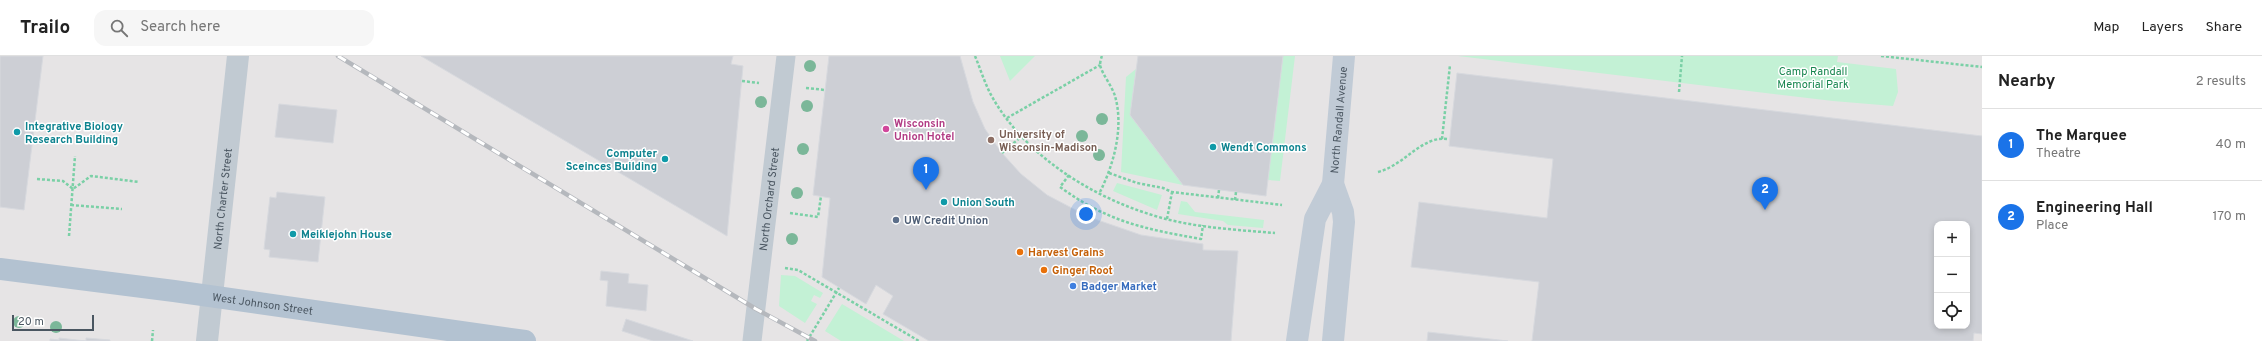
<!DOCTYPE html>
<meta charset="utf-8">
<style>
body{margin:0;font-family:Overpass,sans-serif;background:#f6f6f6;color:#222}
.controls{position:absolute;right:12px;bottom:12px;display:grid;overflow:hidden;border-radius:8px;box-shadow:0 2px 6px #0003}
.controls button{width:36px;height:36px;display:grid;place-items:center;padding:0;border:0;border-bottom:1px solid #e0e0e0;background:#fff;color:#222;font:20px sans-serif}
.scale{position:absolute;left:12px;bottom:10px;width:82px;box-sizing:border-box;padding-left:4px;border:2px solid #4a5661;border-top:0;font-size:11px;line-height:14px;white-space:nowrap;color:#4a5661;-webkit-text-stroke:3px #fff;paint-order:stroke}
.you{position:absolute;left:1086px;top:158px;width:14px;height:14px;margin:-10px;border:3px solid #fff;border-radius:50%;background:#1a73e8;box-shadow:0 0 0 6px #1a73e833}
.badge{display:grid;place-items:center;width:26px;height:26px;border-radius:50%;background:#1a73e8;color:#fff;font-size:13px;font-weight:700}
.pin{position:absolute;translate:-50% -33px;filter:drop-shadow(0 1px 2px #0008)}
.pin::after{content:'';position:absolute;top:21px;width:14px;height:12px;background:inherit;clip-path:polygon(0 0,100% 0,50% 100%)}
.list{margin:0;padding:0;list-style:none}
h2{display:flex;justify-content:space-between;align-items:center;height:52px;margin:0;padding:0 16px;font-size:17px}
h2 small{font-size:13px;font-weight:400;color:#767676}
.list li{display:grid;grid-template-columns:26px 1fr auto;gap:12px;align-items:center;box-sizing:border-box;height:72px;padding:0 16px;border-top:1px solid #e0e0e0}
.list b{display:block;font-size:15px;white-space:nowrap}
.list p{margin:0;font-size:13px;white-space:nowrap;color:#767676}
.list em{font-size:13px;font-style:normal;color:#767676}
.icon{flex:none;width:22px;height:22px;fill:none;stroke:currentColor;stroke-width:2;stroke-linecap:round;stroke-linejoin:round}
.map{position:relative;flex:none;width:1982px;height:285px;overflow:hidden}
header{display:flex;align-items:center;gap:24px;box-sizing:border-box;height:56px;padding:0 20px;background:#fff;border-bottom:1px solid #e0e0e0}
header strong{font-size:19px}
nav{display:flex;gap:22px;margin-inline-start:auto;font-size:14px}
.search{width:280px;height:36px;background:#f6f6f6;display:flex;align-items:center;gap:10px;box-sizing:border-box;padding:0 14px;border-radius:12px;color:#767676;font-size:15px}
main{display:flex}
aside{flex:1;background:#fff}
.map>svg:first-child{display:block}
.education{fill:#e6e4e5;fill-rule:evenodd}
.green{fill:#c3f1d5}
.building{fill:#cdcfd5;stroke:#d7d9de;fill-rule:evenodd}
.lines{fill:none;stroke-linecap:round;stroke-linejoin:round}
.path{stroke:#7ad0a6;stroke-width:2.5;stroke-dasharray:3 2;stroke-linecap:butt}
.pedestrian{stroke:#c1cad2;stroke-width:19}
.tertiary{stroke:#c1cad2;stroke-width:22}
.secondary{stroke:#c1cbd6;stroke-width:22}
.primary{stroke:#b3c2d1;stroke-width:22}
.rail-casing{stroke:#b5b8bd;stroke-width:4.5}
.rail{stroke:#fff;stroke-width:3;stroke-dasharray:9;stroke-linecap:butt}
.tree{fill:#7bb799}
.hotel-dot{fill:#d1479c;stroke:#fff;stroke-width:1.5}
.culture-dot{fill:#0f9aa8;stroke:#fff;stroke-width:1.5}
.education-dot{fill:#8d6e63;stroke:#fff;stroke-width:1.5}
.service-dot{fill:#5c6f8a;stroke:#fff;stroke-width:1.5}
.food-dot{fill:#e8710a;stroke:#fff;stroke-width:1.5}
.shop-dot{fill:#3f7fe0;stroke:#fff;stroke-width:1.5}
.labels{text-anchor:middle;stroke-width:3;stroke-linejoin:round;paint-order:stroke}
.park-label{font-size:11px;fill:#17864f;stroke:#fff}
.street-label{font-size:11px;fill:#4a5661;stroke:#fff}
.hotel-label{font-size:11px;font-weight:bold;fill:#b23c85;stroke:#fff;text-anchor:start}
.culture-label{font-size:11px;font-weight:bold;fill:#0d838f;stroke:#fff;text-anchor:start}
.education-label{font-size:11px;font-weight:bold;fill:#785e54;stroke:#fff;text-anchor:start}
.service-label{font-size:11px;font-weight:bold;fill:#4e5e75;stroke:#fff;text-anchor:start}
.food-label{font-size:11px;font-weight:bold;fill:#c56008;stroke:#fff;text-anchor:start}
.shop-label{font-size:11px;font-weight:bold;fill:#366cbe;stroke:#fff;text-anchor:start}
</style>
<header>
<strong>Trailo</strong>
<div class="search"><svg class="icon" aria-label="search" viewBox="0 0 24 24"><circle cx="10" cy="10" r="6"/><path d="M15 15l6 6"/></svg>Search here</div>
<nav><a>Map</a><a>Layers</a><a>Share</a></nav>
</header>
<main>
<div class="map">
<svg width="1982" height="285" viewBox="0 0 1982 285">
<rect width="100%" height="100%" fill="#f5f3f3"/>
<path class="education" d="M0 0H1982V285H0ZM1937 168H1967V270H1937Z"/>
<path class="green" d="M1000 0H1035L1010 25Z
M1283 0H1295L1280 125 1268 124Z
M1458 0H1838L1837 6 1896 13 1898 36 1893 50 1833 45Z
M1136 13 1130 59 1183 129 1121 116 1126 21Z
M1117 127 1162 139 1157 154 1113 135Z
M1181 145 1187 146 1195 156 1264 164 1263 172 1228 169 1223 165 1178 158Z
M781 219 795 220 823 237 820 242 814 239 811 245 817 248 805 267 779 250Z
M842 248 904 285H841L825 275Z"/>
<path class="building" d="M0 0H43L24 154 0 151Z
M421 0H733L731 8 743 10 727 180Z
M829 0H960L973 46 985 73 1002 97 1021 118 1047 139 1089 161 1141 179 1203 188V194L1238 195 1231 285H929L883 258 893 240 876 229 866 248 822 221 830 142 813 139Z
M1138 0H1283L1266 140 1183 129 1130 59Z
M1457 17 1982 80V278L1974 277 1973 285H1532L1539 226 1411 211 1419 146 1547 162 1553 103 1449 90ZM1937 168H1967V270H1937Z
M279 48 337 54 333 87 275 81Z
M277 136 325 141 318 206 269 201 270 194 264 193 270 141 276 142Z
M601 215 629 218 628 227 648 229 646 255 606 250 608 225 600 224Z
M626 263 693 285H653L622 275Z
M1428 276 1508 285H1427Z
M59 282 86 285V282L110 284V285H50V283L59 284Z"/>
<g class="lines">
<path class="path" d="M975 0C980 12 984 25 990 37 1024 101 1097 145 1166 163 1201 172 1239 174 1275 177
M1881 0 1982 11
M742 25 759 27
M806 32 825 34
M1679 36 1682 0
M1007 62 1100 9
M1442 83 1450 9
M1002 97 1022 80
M1378 116C1405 109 1421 80 1447 83
M1109 117 1137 127 1163 132 1172 136 1282 149
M1069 119 1060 131C1108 166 1145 173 1201 183L1203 169
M37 123 63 125 73 133 91 120 139 126
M1100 136C1114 108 1124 71 1115 40 1112 30 1102 18 1100 9 1100 7 1101 2 1102 0
M1218 142 1219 134
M1235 144 1236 136
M71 149 122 153
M790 157 818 161 821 140
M1167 163 1172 136
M69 180 75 100
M785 212 798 214 919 285
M152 285 153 274
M807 285 839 232"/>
<path class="pedestrian" id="s1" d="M752 285 786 0"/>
<path class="tertiary" id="s2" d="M207 285 238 0"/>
<g class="secondary">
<path d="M1333 128 1343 156 1344 166 1333 285"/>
<path id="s3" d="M1297 285 1315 163 1333 128 1344 0"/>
</g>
<path class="primary" id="s4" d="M0 213 174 235 525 285"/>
<defs>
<path id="rail" d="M338 0 756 253 815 285"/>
</defs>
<use href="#rail" class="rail-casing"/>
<use href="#rail" class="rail"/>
</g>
<g class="tree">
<circle cx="810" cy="10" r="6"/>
<circle cx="761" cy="46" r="6"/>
<circle cx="807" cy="50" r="6"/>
<circle cx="1102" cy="63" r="6"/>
<circle cx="1082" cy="80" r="6"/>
<circle cx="803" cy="93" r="6"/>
<circle cx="1099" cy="99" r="6"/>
<circle cx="797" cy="137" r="6"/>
<circle cx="792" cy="183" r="6"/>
<circle cx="19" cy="266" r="6"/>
<circle cx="56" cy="271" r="6"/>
</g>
<circle class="hotel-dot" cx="886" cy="73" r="4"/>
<g class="culture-dot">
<circle cx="17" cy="76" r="4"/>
<circle cx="1213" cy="91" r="4"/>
<circle cx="665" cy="103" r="4"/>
<circle cx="944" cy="146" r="4"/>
<circle cx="293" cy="178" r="4"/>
</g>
<circle class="education-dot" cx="991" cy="84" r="4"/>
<circle class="service-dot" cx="896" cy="164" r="4"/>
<g class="food-dot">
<circle cx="1020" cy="196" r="4"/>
<circle cx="1044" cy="214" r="4"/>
</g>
<circle class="shop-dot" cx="1073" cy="230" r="4"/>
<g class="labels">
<g class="park-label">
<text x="1813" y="19">Camp Randall<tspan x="1813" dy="13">Memorial Park</tspan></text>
</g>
<g class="street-label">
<text dy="4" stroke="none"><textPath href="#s3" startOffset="227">North Randall Avenue</textPath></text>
<text dy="4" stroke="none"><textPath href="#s2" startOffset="143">North Charter Street</textPath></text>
<text dy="4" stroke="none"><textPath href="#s1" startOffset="143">North Orchard Street</textPath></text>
<text dy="4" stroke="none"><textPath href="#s4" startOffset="265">West Johnson Street</textPath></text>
</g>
<g class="hotel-label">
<text x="894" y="71">Wisconsin<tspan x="894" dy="13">Union Hotel</tspan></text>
</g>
<g class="culture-label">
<text x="25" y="74">Integrative Biology<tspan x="25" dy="13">Research Building</tspan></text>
<text x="1221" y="95">Wendt Commons</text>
<text x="657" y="101" text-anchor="end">Computer<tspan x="657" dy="13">Sceinces Building</tspan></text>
<text x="952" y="150">Union South</text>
<text x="301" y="182">Meiklejohn House</text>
</g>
<g class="education-label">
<text x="999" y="82">University of<tspan x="999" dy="13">Wisconsin-Madison</tspan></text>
</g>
<g class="service-label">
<text x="904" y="168">UW Credit Union</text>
</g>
<g class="food-label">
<text x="1028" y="200">Harvest Grains</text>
<text x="1052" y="218">Ginger Root</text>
</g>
<g class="shop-label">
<text x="1081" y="234">Badger Market</text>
</g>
</g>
</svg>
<div class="controls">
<button>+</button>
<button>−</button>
<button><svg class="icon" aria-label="locate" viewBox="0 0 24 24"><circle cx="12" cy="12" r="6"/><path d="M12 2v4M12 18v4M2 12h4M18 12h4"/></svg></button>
</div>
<div class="scale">20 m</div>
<div class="you"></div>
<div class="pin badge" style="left:926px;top:134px">1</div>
<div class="pin badge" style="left:1765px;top:154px">2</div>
</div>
<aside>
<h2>Nearby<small>2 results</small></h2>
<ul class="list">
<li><span class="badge">1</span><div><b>The Marquee</b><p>Theatre</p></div><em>40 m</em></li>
<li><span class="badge">2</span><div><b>Engineering Hall</b><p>Place</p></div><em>170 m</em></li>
</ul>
</aside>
</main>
